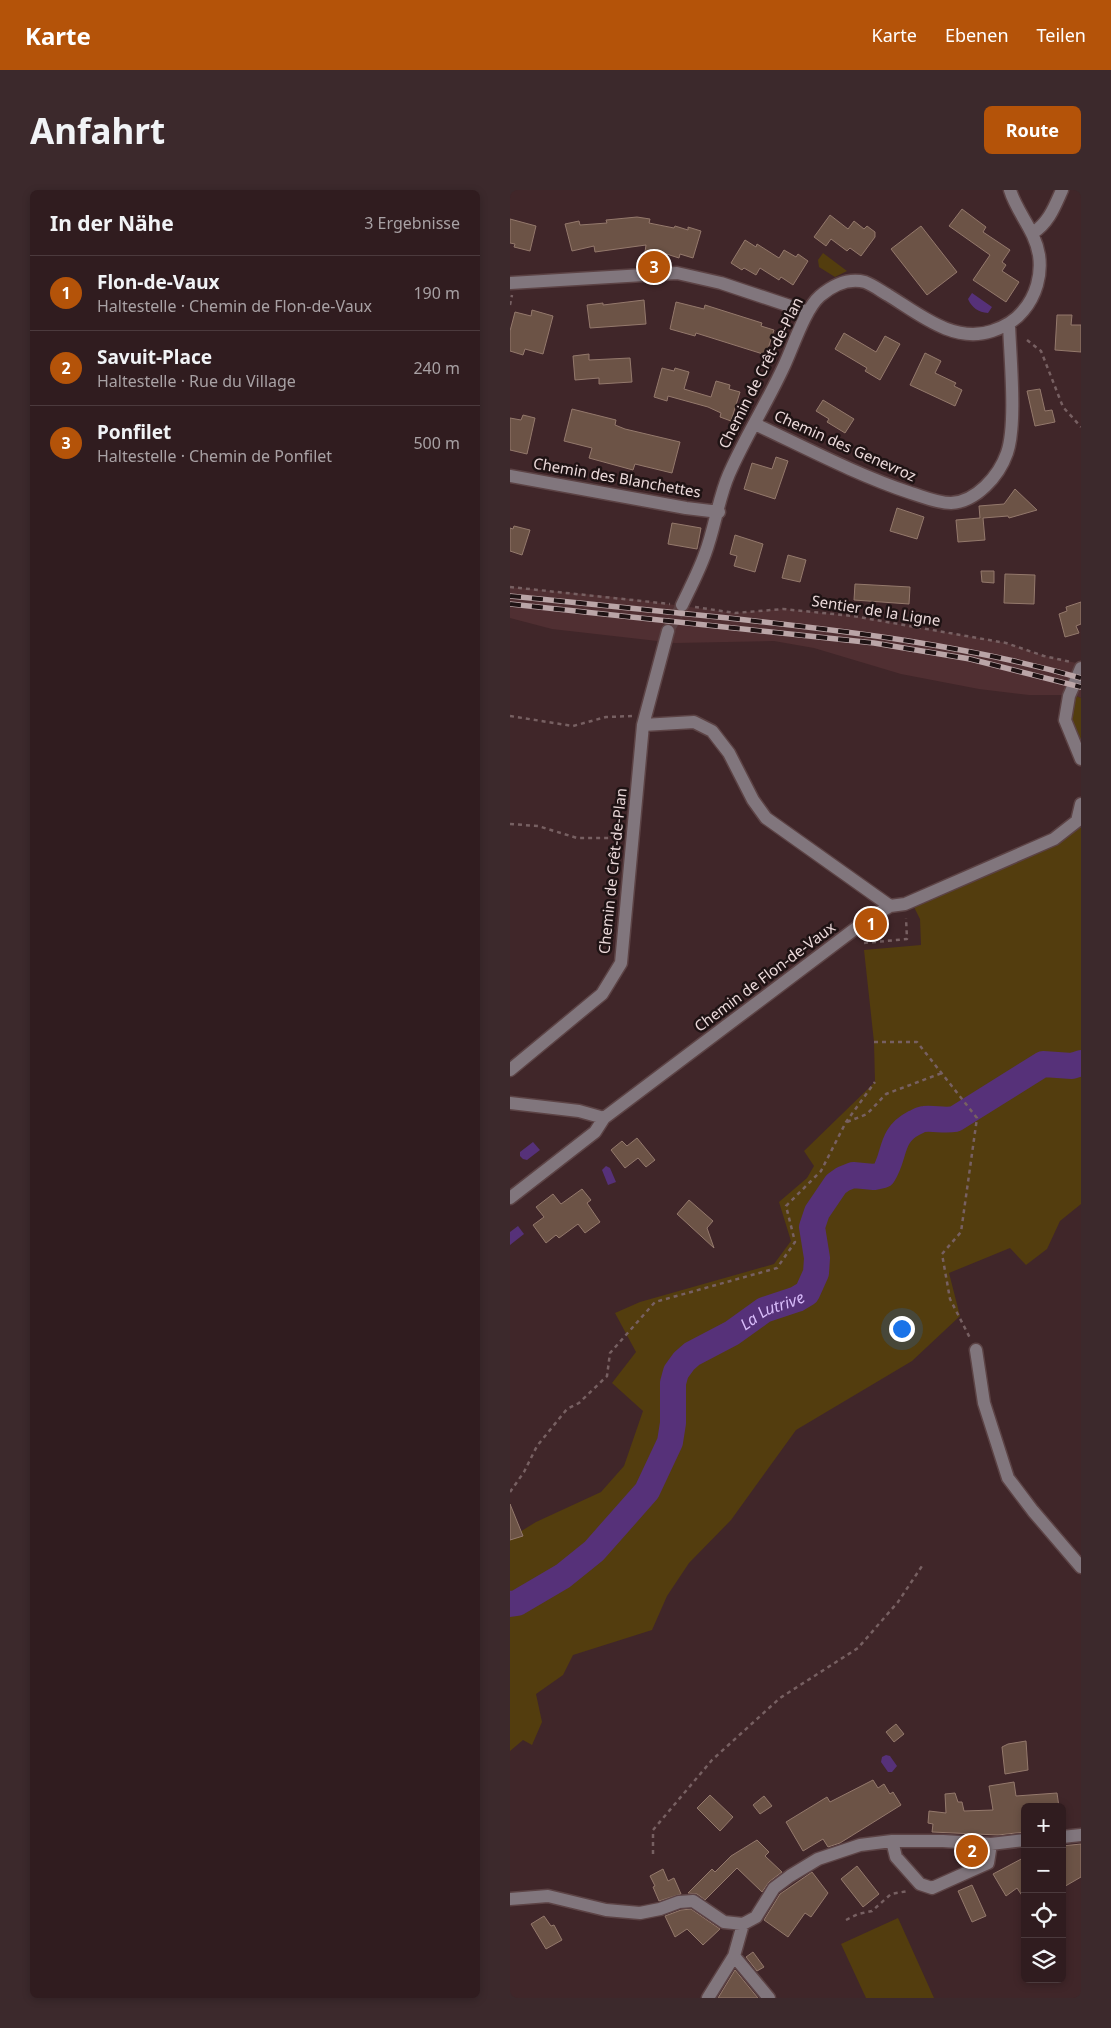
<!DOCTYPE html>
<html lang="de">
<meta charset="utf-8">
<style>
body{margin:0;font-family:"Noto Sans",sans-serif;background:#3c292c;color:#f1f3f6}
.controls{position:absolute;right:15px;bottom:15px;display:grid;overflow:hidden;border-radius:8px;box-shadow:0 2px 8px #0003}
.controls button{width:45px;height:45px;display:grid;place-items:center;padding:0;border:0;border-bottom:1px solid #4b3a3d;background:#301c1f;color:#f1f3f6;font:25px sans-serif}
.you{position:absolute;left:391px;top:1138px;width:18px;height:18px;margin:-12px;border:4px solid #fff;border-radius:50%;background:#1a73e8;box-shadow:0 0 0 8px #1a73e833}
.badge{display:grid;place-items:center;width:32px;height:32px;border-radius:50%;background:#b45309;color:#fff;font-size:16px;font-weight:700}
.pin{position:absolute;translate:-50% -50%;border:2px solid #fff;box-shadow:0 1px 5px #0006}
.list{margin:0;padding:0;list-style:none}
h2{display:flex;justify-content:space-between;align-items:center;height:65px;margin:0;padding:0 20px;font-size:21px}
h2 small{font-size:16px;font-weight:400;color:#a8a1a4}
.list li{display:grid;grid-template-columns:32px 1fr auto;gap:15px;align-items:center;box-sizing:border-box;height:75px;padding:0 20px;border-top:1px solid #4b3a3d}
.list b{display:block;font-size:19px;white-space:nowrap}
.list p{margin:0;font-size:16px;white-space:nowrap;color:#a8a1a4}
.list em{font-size:16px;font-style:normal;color:#a8a1a4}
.icon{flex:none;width:28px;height:28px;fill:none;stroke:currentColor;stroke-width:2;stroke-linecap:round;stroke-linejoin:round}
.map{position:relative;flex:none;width:571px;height:1808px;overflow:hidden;border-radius:8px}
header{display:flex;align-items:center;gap:30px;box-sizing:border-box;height:70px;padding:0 25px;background:#b45309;color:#fff}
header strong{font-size:24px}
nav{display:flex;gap:28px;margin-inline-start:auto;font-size:18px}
.intro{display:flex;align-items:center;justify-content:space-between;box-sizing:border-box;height:120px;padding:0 30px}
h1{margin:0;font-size:35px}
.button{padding:12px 22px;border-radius:8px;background:#b45309;color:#fff;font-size:18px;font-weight:700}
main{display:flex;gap:30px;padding:0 30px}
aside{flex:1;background:#301c1f;border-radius:8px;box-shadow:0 2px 8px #0003}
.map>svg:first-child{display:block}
.built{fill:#502f32}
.green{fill:#533d0e}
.water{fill:#563179}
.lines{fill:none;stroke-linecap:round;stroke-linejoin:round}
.river{stroke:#563179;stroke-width:26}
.building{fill:#6c5346;stroke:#94796c}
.minor-tunnel{stroke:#5a4144;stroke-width:12;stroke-dasharray:12 6;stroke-linecap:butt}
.minor-casing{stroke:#5c4345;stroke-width:15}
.path{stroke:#776062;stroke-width:2.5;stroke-dasharray:4 4;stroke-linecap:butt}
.minor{stroke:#81767d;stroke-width:12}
.rail-casing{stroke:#baa5a7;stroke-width:5.5}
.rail{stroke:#1f1314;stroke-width:4;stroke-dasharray:11;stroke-linecap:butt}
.labels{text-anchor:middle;stroke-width:5;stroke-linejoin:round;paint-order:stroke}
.street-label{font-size:15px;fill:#ecdadb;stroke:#1f1314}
.water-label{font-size:16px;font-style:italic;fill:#d8bcfa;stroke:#1f1314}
</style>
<header>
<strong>Karte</strong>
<nav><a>Karte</a><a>Ebenen</a><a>Teilen</a></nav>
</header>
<div class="intro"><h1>Anfahrt</h1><a class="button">Route</a></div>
<main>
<aside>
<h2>In der Nähe<small>3 Ergebnisse</small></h2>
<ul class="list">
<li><span class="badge">1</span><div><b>Flon-de-Vaux</b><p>Haltestelle · Chemin de Flon-de-Vaux</p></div><em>190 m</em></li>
<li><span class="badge">2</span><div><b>Savuit-Place</b><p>Haltestelle · Rue du Village</p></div><em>240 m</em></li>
<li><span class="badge">3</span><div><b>Ponfilet</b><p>Haltestelle · Chemin de Ponfilet</p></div><em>500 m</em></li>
</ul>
</aside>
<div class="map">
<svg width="571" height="1808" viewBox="0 0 571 1808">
<rect width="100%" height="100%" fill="#402629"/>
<path class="built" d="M0 397 105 407 225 423 273 419 343 426 496 453 534 466 571 474V508L564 505H519L469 499 391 484 304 458 264 451 165 453 42 439 0 428Z"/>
<path class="green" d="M313 63 337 81 325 87 309 77 308 70Z
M564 505 571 508V569L561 542 559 506Z
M571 614V1014L550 1031 537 1059 516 1075 500 1058 439 1083 450 1126 402 1171 286 1240 221 1330 179 1373 157 1406 142 1440 63 1465 53 1485 26 1504 32 1532 22 1555 13 1550 0 1561V1348L26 1332 91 1302 114 1276 133 1221 102 1193 126 1162 105 1123 130 1112 264 1074 281 1051 269 1012 297 988 304 976 294 961 365 892 364 852 354 760 411 755 410 729 404 717 395 714 544 649 567 631Z
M388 1728 424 1808H356L331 1754Z"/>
<path class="water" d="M462 103 482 117 478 123C468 122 462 118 458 109Z
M23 952 30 960 17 970 13 969 10 966V962Z
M96 976 100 978 106 992 98 995 92 980Z
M8 1036 14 1044 0 1055V1042Z
M376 1565 380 1566 387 1576 382 1582H378L371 1572 372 1567Z"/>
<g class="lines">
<path class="river" id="s1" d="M0 1414 7 1413 53 1386 84 1361 137 1301 160 1252 163 1233V1193L166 1182 174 1171 182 1164 222 1143 254 1120 287 1109 297 1103 306 1083 307 1068 302 1037 307 1022 326 994 333 989 343 985 364 987 373 985C386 965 379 946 404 933 407 932 411 929 414 929 425 928 434 931 445 929L533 874 562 876 571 873"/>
</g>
<path class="building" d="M452 19 476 37 473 42 500 60 492 72 496 75 492 81 509 92 496 112 463 90 480 65 439 36Z
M320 25 338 39 344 31 354 39 357 36 365 42V47L351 66 340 58 337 61 321 49 316 56 304 47Z
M127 27 140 29 139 33 164 38 165 36 178 40V37L191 41 183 68 170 64 169 68 147 61V64L135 62 136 55 85 62 84 56 62 61 55 34 69 31 70 35 97 33 96 30Z
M0 29 26 36 20 61 4 57 5 54 0 53Z
M411 36 447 82 417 105 381 59Z
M235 50 246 57 247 54 269 68 274 60 286 67 288 64 298 71 283 95 271 87 269 90 250 78 246 85 234 78 232 80 221 73Z
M134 110 136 134 80 138 77 115 93 113V115Z
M166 112 194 119 195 115 252 133 251 136 264 140 256 165 186 143 185 146 160 139Z
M22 120 43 126 33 164 15 159 13 165 0 161V141L5 122 21 126Z
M547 125H562L561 135H571V162L545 160Z
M334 143 366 162 375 146 390 154 370 190 355 181 357 178 325 159Z
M415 163 431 171 425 183 446 193 444 196 452 200 445 216 400 195Z
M79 164V170L120 168 122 192 89 194V188L65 190 63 166Z
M152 178 164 181 165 178 179 182 174 199 201 207 206 191 220 195 219 199 230 202 221 231 210 227 211 223 198 217 158 206 157 211 144 207Z
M530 199 535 221 542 220 545 232 525 236 517 201Z
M313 210 344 229 335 243 317 232 319 229 306 221Z
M62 219 106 230 105 235 115 239 170 252 162 283 125 274 123 280 79 268 82 258 54 251Z
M13 225 25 228 17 264 0 260V228L11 230Z
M266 267 278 271 265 309 234 299 242 273 262 279Z
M505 299 527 320 499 328 498 326 473 328 475 350 448 352 446 330 470 328 469 316 494 314Z
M387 318 414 327 407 349 380 341Z
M162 333 191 338 187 359 158 354Z
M4 336 20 340 12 365 0 361V338L3 339Z
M225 345 253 354 245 382 224 376 227 366 220 364Z
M278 365 296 370 290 392 272 388Z
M471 381H484V393L472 392Z
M495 384 525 385 524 414 494 413Z
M345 394 400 397 399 414 344 410Z
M571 412V434L566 436 569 443 555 447 549 424 557 421 556 417Z
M127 948 145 970 136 977 128 968 115 978 101 960 112 951 117 956Z
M72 999 81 1010 77 1013 90 1032 75 1043 68 1034 49 1048 46 1045 36 1053 23 1035 34 1027 26 1017 43 1004 51 1014Z
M179 1010 203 1031 197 1038 204 1058 167 1024Z
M0 1314 13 1346 0 1350Z
M386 1534 394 1544 384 1552 376 1542Z
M516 1551 518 1580 495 1584 492 1557 498 1554Z
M363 1590 368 1598 374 1594 380 1604 383 1602 391 1615 330 1653 318 1657 313 1649 293 1661 276 1632 317 1607 320 1612Z
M504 1592 506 1606 547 1603 549 1617H515V1642L488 1645 422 1642 423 1634 418 1633 419 1621 436 1623 435 1604 445 1603 448 1612H452L454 1621 483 1620 479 1596Z
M200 1605 223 1627 210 1641 187 1618Z
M254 1606 262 1616 250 1624 243 1615Z
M247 1650 259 1662 255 1666 272 1682 259 1692 252 1702 227 1678 195 1710 187 1704 178 1703 202 1679 205 1682 221 1666Z
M571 1654V1687L552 1698V1656Z
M515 1667V1710L507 1698 496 1706 483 1684Z
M347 1676 369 1704 353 1717 331 1689Z
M153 1679 158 1691 164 1688 171 1704 149 1711 143 1697 145 1696 140 1686Z
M302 1682 318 1703 301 1727 295 1723 278 1747 254 1730 270 1704Z
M462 1695 476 1726 462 1732 448 1701Z
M181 1719 210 1739 193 1755 177 1739 165 1747 155 1726 171 1720Z
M34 1726 41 1736 44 1735 52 1750 36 1759 21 1734Z
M243 1762 254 1777 247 1781 236 1767Z
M225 1780 248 1808H208Z"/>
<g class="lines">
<path class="minor-tunnel" d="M158 441 172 415"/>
<defs>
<path id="minor" d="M523 43C539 32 544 18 552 0
M0 93 167 83 211 93 298 122
M245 234C296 258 347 285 401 303 414 307 427 313 441 313 466 312 489 286 497 263 507 234 500 167 499 134
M0 286 176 318 209 322
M172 415C180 398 189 381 195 364 205 338 208 309 219 284 235 247 257 213 274 176 283 157 295 119 310 106 323 95 339 88 355 92 363 95 371 101 378 105 409 124 444 154 482 141 494 137 505 131 513 121 526 106 532 85 529 65 525 40 507 23 500 0
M571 478 559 506 555 530 571 569
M133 535 184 532 202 541 219 563 243 610 256 628 380 716
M0 880 92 804 111 773 133 535 158 441
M0 913 69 921 94 928
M0 1008 85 942 94 928 358 729 380 716 395 714 544 649 567 631 571 614
M466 1160 474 1213 498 1288 523 1321 571 1377
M552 1647 571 1645
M382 1651 386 1667 410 1694 422 1698 478 1673 481 1654
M0 1709 38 1706 96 1720 130 1723 150 1719 169 1712 183 1711 214 1732 233 1734 246 1727 264 1698 280 1686 308 1669 350 1655 382 1651H433L481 1654 515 1650
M224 1766 259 1808
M198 1808 224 1766 233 1734"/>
</defs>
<use href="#minor" class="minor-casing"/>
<path class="path" d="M0 115 2 105
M517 150 531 161 553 217 571 237
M0 397 160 414
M185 417 225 423 273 419 343 426 496 453 534 466 561 472
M0 526 63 536 96 527 123 526
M0 634 28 636 67 648H111
M354 753 397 749 396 728
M364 852H407L467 928 451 1042 432 1064 440 1109 460 1148
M337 932 357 924 376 904 432 883
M0 1302 14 1282 27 1256 57 1219 69 1213 97 1186 100 1163 145 1112 267 1078 285 1052 276 1016 311 981 336 932 365 892
M143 1664V1640L202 1570 270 1508 348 1458 388 1412 414 1373
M336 1730 348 1724 362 1721 381 1704 398 1701"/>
<use href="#minor" class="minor"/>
<defs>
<path id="rail" d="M0 406C73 413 145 421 218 428 337 441 455 455 571 488
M0 414 364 453 460 469 571 497"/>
</defs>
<use href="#rail" class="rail-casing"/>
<use href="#rail" class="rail"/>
</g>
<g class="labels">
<g class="street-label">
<text transform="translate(251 183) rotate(-63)" y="5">Chemin de Crêt-de-Plan</text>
<text transform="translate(335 256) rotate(24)" y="5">Chemin des Genevroz</text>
<text transform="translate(107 288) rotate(10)" y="5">Chemin des Blanchettes</text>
<text transform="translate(366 421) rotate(9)" y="5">Sentier de la Ligne</text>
<text transform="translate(103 681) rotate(-84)" y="5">Chemin de Crêt-de-Plan</text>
<text transform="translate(255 787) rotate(-37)" y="5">Chemin de Flon-de-Vaux</text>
</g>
<g class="water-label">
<text dy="6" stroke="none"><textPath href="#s1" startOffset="421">La Lutrive</textPath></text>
</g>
</g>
</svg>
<div class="controls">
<button>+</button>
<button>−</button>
<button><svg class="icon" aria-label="locate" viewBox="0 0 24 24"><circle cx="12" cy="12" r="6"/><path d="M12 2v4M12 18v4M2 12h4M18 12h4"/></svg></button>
<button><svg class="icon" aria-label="layers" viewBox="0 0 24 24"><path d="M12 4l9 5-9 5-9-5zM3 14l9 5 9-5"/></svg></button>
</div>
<div class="you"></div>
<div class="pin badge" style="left:361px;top:734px">1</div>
<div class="pin badge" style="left:462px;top:1661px">2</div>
<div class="pin badge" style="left:144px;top:77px">3</div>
</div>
</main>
